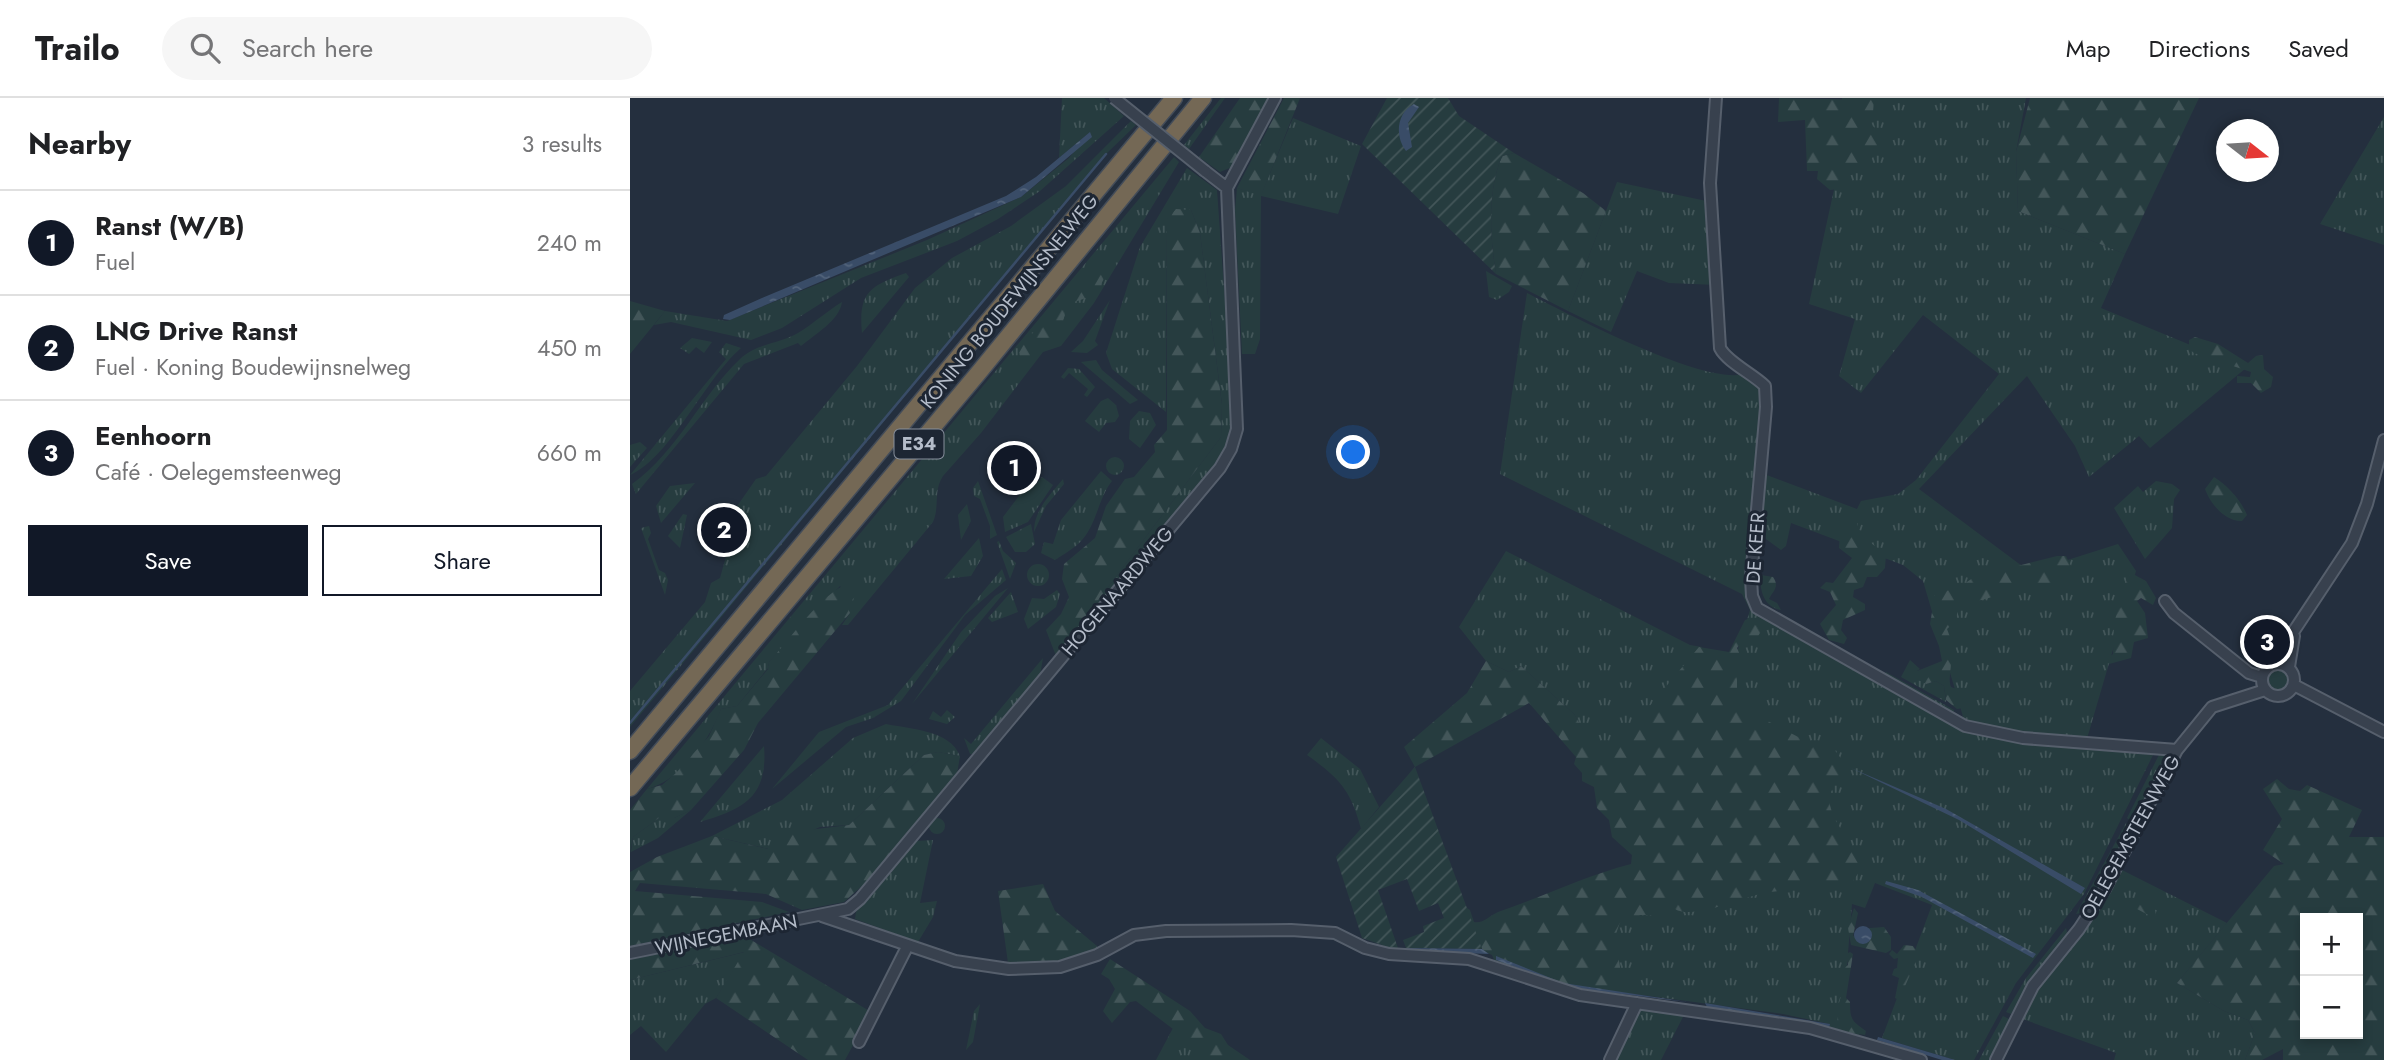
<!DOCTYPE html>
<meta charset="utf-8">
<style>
body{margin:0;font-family:Jost,sans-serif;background:#f6f6f6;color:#202124}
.controls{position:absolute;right:21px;bottom:21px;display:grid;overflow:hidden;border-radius:0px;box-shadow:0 4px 10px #0003}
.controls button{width:63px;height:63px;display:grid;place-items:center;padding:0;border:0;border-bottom:2px solid #e0e0e0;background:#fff;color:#202124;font:35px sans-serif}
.compass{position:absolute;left:1586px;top:21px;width:63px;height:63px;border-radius:50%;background:#fff;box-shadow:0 4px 10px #0003;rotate:107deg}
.you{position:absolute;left:724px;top:355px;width:24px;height:24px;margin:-18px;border:5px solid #fff;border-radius:50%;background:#1a73e8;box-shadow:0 0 0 10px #1a73e833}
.badge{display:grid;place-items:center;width:46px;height:46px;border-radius:50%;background:#111827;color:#fff;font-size:23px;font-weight:700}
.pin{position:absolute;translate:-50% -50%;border:4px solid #fff;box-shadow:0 2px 7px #0006}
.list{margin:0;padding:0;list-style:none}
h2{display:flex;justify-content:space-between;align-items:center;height:91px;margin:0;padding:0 28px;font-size:30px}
h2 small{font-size:23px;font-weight:400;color:#757577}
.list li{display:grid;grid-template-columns:46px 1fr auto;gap:21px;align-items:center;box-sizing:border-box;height:105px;padding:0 28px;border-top:2px solid #e0e0e0}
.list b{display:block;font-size:26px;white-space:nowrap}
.list p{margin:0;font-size:23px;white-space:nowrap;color:#757577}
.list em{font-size:23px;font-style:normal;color:#757577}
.actions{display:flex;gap:14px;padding:21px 28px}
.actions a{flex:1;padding:16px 0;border:2px solid #111827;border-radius:0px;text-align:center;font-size:24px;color:#111827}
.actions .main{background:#111827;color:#fff}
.icon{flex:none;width:38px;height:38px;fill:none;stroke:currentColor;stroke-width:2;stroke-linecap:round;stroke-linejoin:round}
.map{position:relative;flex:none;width:1754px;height:962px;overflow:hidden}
header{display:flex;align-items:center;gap:42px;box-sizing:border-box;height:98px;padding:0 35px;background:#fff;border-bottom:2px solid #e0e0e0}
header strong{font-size:33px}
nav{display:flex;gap:38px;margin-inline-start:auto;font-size:24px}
.search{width:490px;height:63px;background:#f6f6f6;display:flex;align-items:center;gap:18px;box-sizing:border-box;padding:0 24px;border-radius:38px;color:#757577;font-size:26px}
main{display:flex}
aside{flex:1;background:#fff}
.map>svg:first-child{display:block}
.grass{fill:url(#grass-tufts)}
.forest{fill:url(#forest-firs);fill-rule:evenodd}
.garden{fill:url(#garden-furrows)}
.water{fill:url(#water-ripples)}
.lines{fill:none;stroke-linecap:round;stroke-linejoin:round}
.stream{stroke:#394c67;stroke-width:2.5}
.minor-casing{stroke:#565f6c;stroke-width:14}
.highway-casing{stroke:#434c59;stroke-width:19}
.minor{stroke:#38414e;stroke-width:10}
.highway{stroke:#746855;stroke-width:16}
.minor-bridge-casing{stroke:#565f6c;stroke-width:14;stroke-linecap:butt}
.minor-bridge{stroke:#38414e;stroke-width:10}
.labels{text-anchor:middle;stroke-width:6;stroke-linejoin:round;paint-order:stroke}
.shield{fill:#1d2633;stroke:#878f9c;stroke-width:2}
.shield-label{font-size:18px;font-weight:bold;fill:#b4bcc9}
.street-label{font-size:19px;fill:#b4bcc9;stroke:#1d2633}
</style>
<header>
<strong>Trailo</strong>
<div class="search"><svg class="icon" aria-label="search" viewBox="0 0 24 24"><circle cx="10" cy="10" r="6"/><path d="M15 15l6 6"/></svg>Search here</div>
<nav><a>Map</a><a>Directions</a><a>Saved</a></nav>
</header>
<main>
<aside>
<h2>Nearby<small>3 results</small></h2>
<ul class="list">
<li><span class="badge">1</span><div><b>Ranst (W/B)</b><p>Fuel</p></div><em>240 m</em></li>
<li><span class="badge">2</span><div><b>LNG Drive Ranst</b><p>Fuel · Koning Boudewijnsnelweg</p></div><em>450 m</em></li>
<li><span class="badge">3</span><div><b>Eenhoorn</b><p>Café · Oelegemsteenweg</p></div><em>660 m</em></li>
</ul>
<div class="actions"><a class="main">Save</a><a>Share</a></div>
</aside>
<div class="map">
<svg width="1754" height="962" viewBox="0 0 1754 962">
<defs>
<pattern id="grass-tufts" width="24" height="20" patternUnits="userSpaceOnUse" patternTransform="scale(1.75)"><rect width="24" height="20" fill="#263c3f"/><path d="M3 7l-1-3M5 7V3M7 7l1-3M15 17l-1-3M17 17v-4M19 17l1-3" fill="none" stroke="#435659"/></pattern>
<pattern id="forest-firs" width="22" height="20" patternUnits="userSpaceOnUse" patternTransform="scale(1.75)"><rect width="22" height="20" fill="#263c3f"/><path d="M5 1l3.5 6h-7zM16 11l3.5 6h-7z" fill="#435659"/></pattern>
<pattern id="garden-furrows" width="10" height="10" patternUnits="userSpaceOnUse" patternTransform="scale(1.75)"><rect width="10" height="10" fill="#263c3f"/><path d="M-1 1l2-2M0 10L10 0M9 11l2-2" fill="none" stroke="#435659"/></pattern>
<pattern id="water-ripples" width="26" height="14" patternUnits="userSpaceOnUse" patternTransform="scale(1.75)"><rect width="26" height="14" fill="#394c67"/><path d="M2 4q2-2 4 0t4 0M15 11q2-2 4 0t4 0" fill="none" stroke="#53647b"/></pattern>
</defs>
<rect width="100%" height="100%" fill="#242f3e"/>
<path class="grass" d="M432 0H474L494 18 410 93 368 121 327 143 231 180 152 230 121 242 41 224 24 227 35 213 97 223 297 142 391 99 439 60 459 35 429 60Z
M591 0H595L559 51 554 47Z
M1212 0H1396L1386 54 1388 113 1495 156 1471 210 1616 270 1520 350 1509 338 1459 379 1445 348 1397 278 1289 391 1400 474 1488 446 1506 473 1456 644 1525 653 1454 796 1386 885 1344 962H1325L1252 940 1302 807 1245 785 1235 810 1222 806 1212 928 1230 934 1229 938 1199 930 1200 926 1153 916 982 893 984 814 1126 620 1102 601 1097 586 1120 512 1112 496 870 376 897 195C936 215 1080 291 1117 275L1128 285 1133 297 1122 508 1334 622 1293 483 1273 467 1161 425 1156 448 1151 452 1129 436 1134 376 1227 411 1231 403 1268 396 1286 382 1369 276 1293 217 1231 295 1209 278 1225 221 1179 206 1212 55Z
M1754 19V147L1690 126Z
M663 20 731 48 708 116 631 98 630 241 625 256H612L605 112 607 90 631 97Z
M501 23 506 27 477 55 0 629V593L75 504 81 485 90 480 102 437 103 414 126 381 136 378 227 268 285 190 322 160 381 128 436 88Z
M544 59 549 64 464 205 431 248 413 254 351 335 313 378C303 393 310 408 303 424L218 527H212L220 515 216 509 220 502 210 488 139 564 138 570 107 608 91 611C80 642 50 683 17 691Z
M557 70 587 92 603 316 596 352 426 558 591 339 592 306 570 135 561 112 537 121 536 314 482 271 476 255 510 149Z
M987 84 1081 104 1087 187 1039 185 1007 173 981 234 938 213Z
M856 173 882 188 879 194 867 202 859 199Z
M276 175 279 179 232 235C228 194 240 188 276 175Z
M480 202 465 243 468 247 457 255 441 254 453 243Z
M212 204C210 222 184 237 171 248L168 245 114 266 6 396 2 386C49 352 69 300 110 261 127 245 149 246 168 235 183 226 197 213 212 204Z
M62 240 82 244 74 255 66 249 59 256 50 250Z
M96 245 111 250C74 282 41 359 0 377L96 261 89 254Z
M466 262 472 272 508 302 500 306 451 264Z
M438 270 449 271 465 289 457 299 454 297 458 291 439 275 434 281 431 279Z
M478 300 486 307 489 318 485 324 476 325 469 334 455 323 471 303Z
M509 313 520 315 526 327 510 350 499 341 500 323Z
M10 344 17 350 0 369V347Z
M476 368a9 9 0 1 1 18 0a9 9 0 1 1-18 0Z
M471 373 482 383C468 401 467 425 452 442 445 450 434 456 425 462L411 455 414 444 423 446 431 422Z
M412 379 423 387 398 424 375 434 373 419 401 382 406 386Z
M433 381 434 386 416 408 404 434C404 412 420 397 433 381Z
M348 383 367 437 360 441V428L350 401 344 398 343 390Z
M1526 383 1542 386 1550 392 1544 401 1542 430 1515 461 1484 410 1508 388 1513 394Z
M65 385 31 425 26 408 40 388Z
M337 406 341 423 331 442 328 417Z
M53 416 57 417 50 450 38 438Z
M401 426 405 446 396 454H385L376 439Z
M19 428 21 435 18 441 29 472 35 475 38 482 35 497 11 430Z
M349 440 353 458 341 478 314 481Z
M369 443 373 453 386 465 380 481 367 444Z
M876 453 1060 547 1072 549 1012 630 972 665 944 616 891 568 879 574 856 563 829 529Z
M397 477a11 11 0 1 1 22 0a11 11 0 1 1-22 0Z
M372 471 376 482 335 517 271 603 243 620 216 629 142 691 189 634 258 607Z
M378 490 282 606 331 534 365 498Z
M427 492 430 496 426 509 398 531 394 521 402 500 414 501Z
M381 494 388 514 362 524 358 520Z
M413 560 410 577 345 656H340L334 640 341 646Z
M1280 562 1290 571 1287 573 1296 586 1306 583 1314 588 1316 604 1271 579Z
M1637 581a12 12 0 1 1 24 0a12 12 0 1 1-24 0Z
M1256 574 1324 612 1323 616 1254 578Z
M317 612 325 619 317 626 299 621 303 613 311 619Z
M256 626C280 631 320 632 330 658L308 654 294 657 219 727 190 729 139 751 82 738 152 702 223 640Z
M691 640 730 671 749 709 731 731C721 692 709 680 677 657Z
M134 648C138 698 115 711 70 724Z
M1530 655H1534L1536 662 1503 725 1497 720Z
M61 712 28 740 1 754 3 739 29 720H44Z
M299 728a8 8 0 1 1 16 0a8 8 0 1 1-16 0Z
M1496 725 1501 729 1454 814 1446 816Z
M303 742 290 805 307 803 303 819 288 844 225 821 226 814 286 743Z
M1492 772 1597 825 1547 885 1594 913 1618 922 1625 935 1615 962H1484L1486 955 1390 920C1420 868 1463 825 1492 772Z
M1436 830 1438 838 1399 885 1381 916 1376 914 1396 880Z
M115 854 86 900 75 906 36 954 11 928 0 937V882Z
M350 906 343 944 336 952 344 913Z
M1009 910 1055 915 1031 962H985Z
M551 915 613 962H526Z
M1373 918 1379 921 1361 962H1349Z"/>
<path class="forest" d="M610 0H640L602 69 590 74 569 59Z
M654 0H670L631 98 607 90Z
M1149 0 1244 2 1243 14 1236 22 1253 37 1256 54 1245 55 1233 74H1220L1210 91 1200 92 1187 81 1188 73H1177L1175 22 1148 24Z
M1400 0H1569L1495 156 1388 113 1386 54Z
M884 55 953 95 976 113 938 213 866 176C860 139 857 93 872 58Z
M546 111 561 112 570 135 592 307 591 339 426 558 416 532 431 516 439 499 432 481 434 466 465 440 476 408 495 381 504 379 525 354 524 347 537 332V121Z
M471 156 478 160C476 187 466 200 439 205L427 238 408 249 400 260 392 261 388 252Z
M0 203 35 213 0 256Z
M1565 239 1588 246 1618 265 1626 258 1633 257 1634 271 1643 279 1641 289 1631 295 1621 285H1607V278L1620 279 1621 274 1564 255 1559 251V242Z
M1584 379C1597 387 1611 402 1617 417L1612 423C1595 424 1580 405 1575 391Z
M1220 417 1226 422 1231 438 1256 456 1255 470 1247 479H1237L1233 489 1224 492 1223 499 1235 506V512L1213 522 1211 532 1217 540 1214 546 1199 542 1190 526 1206 507 1200 494 1190 490 1196 484 1203 485 1222 460 1209 450 1211 418Z
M1427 458H1436L1442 470 1432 483 1401 489 1374 488 1362 499 1328 509 1326 523 1317 531C1328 556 1316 576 1321 589L1332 593 1335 602 1333 610 1327 611 1316 602 1314 588 1306 583 1296 586 1285 580 1287 573 1312 563 1309 548 1300 526 1305 496 1330 489 1344 479Z
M1503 476 1516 483 1526 500 1523 507 1511 500 1507 503 1515 515 1518 540 1504 544 1501 560 1479 566 1477 561 1483 556 1484 525 1497 478Z
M1131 477 1143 479C1150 489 1143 493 1139 501L1147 505 1151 512C1134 509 1129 492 1131 477Z
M218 486 227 488 230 493 217 508 220 515 128 625 114 652 61 712 44 720H29L3 739 0 755V712L17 691 32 687 46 675 79 638 91 611 107 608 138 571 139 564C157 545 193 493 218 486Z
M1121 520 1129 524 1131 533 1125 544 1111 545 1107 550 1113 564 1107 578V602L1132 620 1174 642 1201 647 1215 666 1198 700 1203 718 1233 768 1221 786C1195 785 1167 791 1140 794 1119 796 1064 823 1045 811L1038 817H1010L1001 826 990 824 985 839 991 875 987 879 984 896 974 902 866 866 862 857 853 853 834 808 840 812 844 824C853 826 859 818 868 814 912 799 955 778 1001 766L1002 757 982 739 979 722 967 710 964 689 952 683V675L944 666 946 659 899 605 785 669 774 649 837 595 856 563 879 574 891 568 944 616 973 664 1069 549 1099 554 1115 522Z
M308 654 330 658 327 676 234 786 214 804 172 812 136 796 10 785 5 793 132 804 159 814 0 848V774L27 759 82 738 138 751 154 735 219 727 294 657Z
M1647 681 1659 691 1670 693 1677 687 1732 712 1719 739H1754V962H1653V951L1632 962H1615L1625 935 1618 922 1594 913 1547 885 1644 768 1654 766 1633 752 1652 721 1633 691ZM1675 820H1728V936H1675Z
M413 786 425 813 467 848V852L427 864 378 865 368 793Z
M1508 799 1524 807 1526 817 1524 820 1507 811 1500 803Z
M1224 810 1228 815 1223 838 1240 830 1254 829 1261 839V852L1256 855 1221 847 1218 830Z
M113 837 241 914 215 962H178L86 900 114 854 0 882V862Z
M1274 847 1283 848 1289 856 1269 902 1265 900 1269 880 1262 877 1264 871 1267 870 1268 860 1264 861 1259 856 1262 852 1267 856Z
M1220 854 1223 856 1216 900 1220 904C1220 922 1222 923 1236 933L1235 937 1215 934C1194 917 1223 890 1210 873L1218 867 1216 856Z
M480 861 560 913 575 930 591 936 598 947 620 962H584L506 903 500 904 482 925 473 913 485 891 479 881 471 876Z"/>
<path class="garden" d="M757 0H818L829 18 884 55 872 58C857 93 860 140 866 176L732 46Z
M785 669 852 851 776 850 773 842 794 834 793 828 814 820 808 805 789 813 777 781 748 792 769 853 732 840 706 759Z"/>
<path class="water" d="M784 6 789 9 778 25 782 49 776 53C765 39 766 15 784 6Z
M460 34 462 39 391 99 100 222 93 221 94 217 132 200 376 98 406 79Z
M1221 670 1316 711 1455 790 1451 796 1329 722Z
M1256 783 1288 792 1406 856 1403 860 1292 799 1255 786Z
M1224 837a9 9 0 1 1 18 0a9 9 0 1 1-18 0Z
M776 850 852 851 859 856 777 853Z
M866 858 933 885 1057 904 943 890 866 862Z
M1075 905 1200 926 1199 930 1152 919 1077 909Z
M1248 939 1325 962H1312L1247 942Z"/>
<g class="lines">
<path class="stream" d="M0 625 476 56"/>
<defs>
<path id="minor" d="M1086 0 1080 85 1090 250C1097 264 1123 276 1135 288L1136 309 1121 480 1122 498 1127 510 1335 628 1393 640 1547 652
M575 73 597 90
M1535 503 1544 515 1619 575 1632 579
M1648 565 1654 548 1722 445 1737 406 1754 342
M1632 582a16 16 0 1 1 32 0a16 16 0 1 1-32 0Z
M1659 569 1664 538
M1664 587 1754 634
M192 818 325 863 379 871 430 869 467 857 504 837 536 833 661 832 705 835 735 850 759 856 839 861 950 897 1180 930 1291 962
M0 855 218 811 230 801 590 370 601 351 607 331 597 90 645 0
M229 944 278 847
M980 962 1007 905
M1366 962 1403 888 1449 831 1475 791 1547 652 1582 609 1635 592"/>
<path id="highway" d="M0 653 544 0
M0 690 350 273 573 0"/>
</defs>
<use href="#minor" class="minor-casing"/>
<use href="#highway" class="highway-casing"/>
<use href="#minor" class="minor"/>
<use href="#highway" class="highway"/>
<defs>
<path id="minor-bridge" d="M484 0 575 73"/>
</defs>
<use href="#minor-bridge" class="minor-bridge-casing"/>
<use href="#minor-bridge" class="minor-bridge"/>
</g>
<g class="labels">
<rect class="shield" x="264.5" y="331.5" width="49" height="29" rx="5"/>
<g class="shield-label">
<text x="289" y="352">E34</text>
</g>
<g class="street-label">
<text transform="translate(379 203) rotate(-51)" y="7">KONING BOUDEWIJNSNELWEG</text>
<text transform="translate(1125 450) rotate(-86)" y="7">DE KEER</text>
<text transform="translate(487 493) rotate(-50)" y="7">HOGENAARDWEG</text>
<text transform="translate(1500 739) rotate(-61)" y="7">OELEGEMSTEENWEG</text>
<text transform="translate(96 836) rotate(-11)" y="7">WIJNEGEMBAAN</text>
</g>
</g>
</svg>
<div class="controls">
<button>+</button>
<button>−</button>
</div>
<svg class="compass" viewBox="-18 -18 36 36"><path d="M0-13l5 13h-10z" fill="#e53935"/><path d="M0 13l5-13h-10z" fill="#757577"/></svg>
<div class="you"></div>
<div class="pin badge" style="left:384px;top:370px">1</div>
<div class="pin badge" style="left:94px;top:432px">2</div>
<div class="pin badge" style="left:1637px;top:544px">3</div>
</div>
</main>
